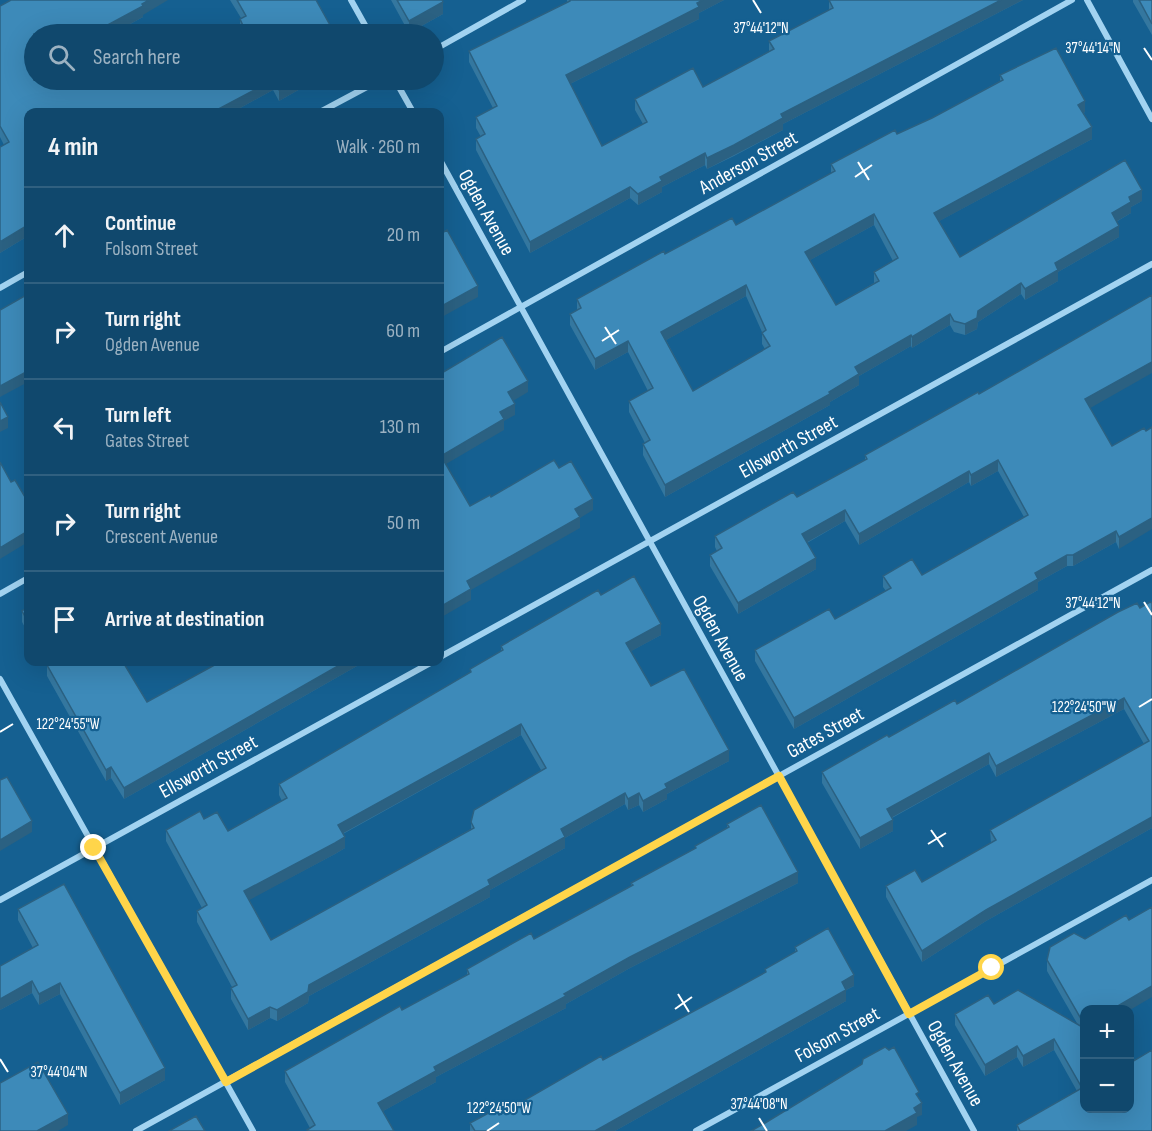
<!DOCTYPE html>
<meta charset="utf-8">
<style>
body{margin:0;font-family:"Sofia Sans Condensed",sans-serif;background:#194f72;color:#f1f3f6}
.controls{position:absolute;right:18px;bottom:18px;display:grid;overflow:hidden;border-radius:12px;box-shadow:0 6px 24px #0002}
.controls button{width:54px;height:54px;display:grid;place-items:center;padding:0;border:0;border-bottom:2px solid #306080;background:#10486d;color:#f1f3f6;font:30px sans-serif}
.stop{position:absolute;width:18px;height:18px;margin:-14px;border:4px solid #ffd54a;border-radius:50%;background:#fff}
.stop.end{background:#ffd54a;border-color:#fff;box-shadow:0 2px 6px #0008}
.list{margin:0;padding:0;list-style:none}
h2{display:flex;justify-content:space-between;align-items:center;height:78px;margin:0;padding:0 24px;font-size:26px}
h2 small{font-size:20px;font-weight:400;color:#9cb2c2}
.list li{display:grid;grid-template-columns:39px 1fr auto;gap:18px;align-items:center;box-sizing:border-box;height:96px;padding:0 24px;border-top:2px solid #306080}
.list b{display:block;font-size:22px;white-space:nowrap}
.list p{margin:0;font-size:20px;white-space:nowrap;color:#9cb2c2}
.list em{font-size:20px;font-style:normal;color:#9cb2c2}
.icon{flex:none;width:33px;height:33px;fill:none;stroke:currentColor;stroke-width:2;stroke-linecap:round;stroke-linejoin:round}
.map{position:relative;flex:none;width:1152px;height:1131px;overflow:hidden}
.search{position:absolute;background:#10486d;box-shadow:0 6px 24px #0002;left:24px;top:24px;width:420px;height:66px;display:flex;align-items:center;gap:15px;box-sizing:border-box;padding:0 21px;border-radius:33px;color:#9cb2c2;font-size:22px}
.panel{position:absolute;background:#10486d;box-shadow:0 6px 24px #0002;left:24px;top:108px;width:420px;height:558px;border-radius:12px}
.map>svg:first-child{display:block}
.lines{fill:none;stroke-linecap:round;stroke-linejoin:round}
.street{stroke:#a2d3f1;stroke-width:6}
.wall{fill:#34779f;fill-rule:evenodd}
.shaded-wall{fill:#2b6182}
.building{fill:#3d8ab9;stroke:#2b6182;stroke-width:1.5;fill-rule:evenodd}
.route{stroke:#ffd54a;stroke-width:8}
.ticks{fill:none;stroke:#fff;stroke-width:2}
.labels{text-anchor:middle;stroke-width:4.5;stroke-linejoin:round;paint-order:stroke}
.street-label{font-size:20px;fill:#fff;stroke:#156091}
.ticks-label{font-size:15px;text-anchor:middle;fill:#fff;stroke:#156091;stroke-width:4.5;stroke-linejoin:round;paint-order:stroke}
</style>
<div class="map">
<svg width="1152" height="1131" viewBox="0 0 1152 1131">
<rect width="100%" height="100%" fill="#156091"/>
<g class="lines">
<path class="street" d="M351 0 370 34
M1087 0 1152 119
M434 50 523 0
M395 80 413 112
M320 112 380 80
M440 160 974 1131
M0 288 28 272
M440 352 1072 0
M0 594 28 578
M440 657 1152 264
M0 679 253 1131
M0 900 432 662
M136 1131 1152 570
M696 1131 1152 880"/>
</g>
<path class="wall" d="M230 0H316L240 30V19L241 18Z
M391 0H442L443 14 409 33Z
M567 0H724L699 13V19L570 84 602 146 643 124 635 110V99L703 87 769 52V41L829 10V0H1023L783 124V130L734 156 707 169 705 165 662 187V192L638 205 630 198 530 253 476 150V139L481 137 476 128V117L493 108 469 62V51L567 3Z
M1133 0H1152V35L1133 2Z
M0 6 143 15V17L112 34H34L101 86 113 80H316L279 101 273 90 233 112H28V236L0 253V147L4 145 0 137Z
M1000 75 1085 112 1083 113 1092 139 939 221 960 257 1142 201 1131 207V213L1116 222 1119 237 1058 272V281L1025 300 1021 294 978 322 977 329 965 335 954 332 950 325 912 348 911 346 859 376V385L830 402V405L665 497 643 455V444L645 443 629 412V401L648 391 628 352 595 370 570 325V314L577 311V299L665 254 736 225 831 173V164L932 118 1000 81ZM874 225 893 261 874 272V283L836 305 810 260ZM746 296 762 332V344L765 349 693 391 666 340Z
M979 394 1090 408 1112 446 1144 428 1119 549 1116 542 1073 566H1067L1038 582V590L794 729 755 661V650L835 619 886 591 883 587V576L922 575 1024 517 998 471 971 486 969 482 859 545 845 521 807 543 816 569 738 614 710 566V555L717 551 715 547V536L797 497 865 460V455Z
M601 595 661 635 631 651 651 686 729 761 667 794V799L643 812 639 805 628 810 625 804 565 838V848L490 890V897L309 996 308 1003 277 1021 270 1018 248 1030 231 999V988L232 987 197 922V911L202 908 166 841V830L204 819 228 831 282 801 279 795V784L470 673V669L501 652V646ZM521 735 541 770 471 822V829L271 940 248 900 335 854 345 848 343 834Z
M1152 603V828L986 921 922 962 886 897V886L922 882 991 843 990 830 1144 744 1124 709 996 777 989 764 892 818 893 831 860 849 822 783V772L957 704 1140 608Z
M28 607V633L22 622V611Z
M46 662H123L147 702 220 662H364L124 799 111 778 106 781 47 676V664Z
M727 824 798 883 630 968 566 1004V1008L436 1077V1082L383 1111 394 1131H307V1130L310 1128 285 1082V1071L402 1010 467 975V969L534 939 631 886V883L695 849V846L727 828Z
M18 909 165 1080 120 1105 60 994 39 1005 32 993 0 1010 33 948 18 920Z
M795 947 854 986 846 990V1001L615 1131H470V1123L499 1115 765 973V969L795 952Z
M1047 960 1084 1010V1108L1152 1131H1017V1125L1077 1091 1054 1050 1023 1067 1017 1057 985 1076 955 1025V1014L994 1004 1078 1025 1047 971Z"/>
<path class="shaded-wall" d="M149 0H168L143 15V17L112 34H91Z
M703 0H724L699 13V19L566 86V75Z
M1001 0H1023L783 124V130L707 169V158L781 114Z
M443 2V14L409 33V21Z
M273 80V90L233 112H213Z
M297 80H316L279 101V90Z
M1085 101V112L1078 116V105Z
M1092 127V139L934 224V213Z
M705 153V165L662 187V192L638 205V194L660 177Z
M630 187V198L530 253V242Z
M1142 190V201L1131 207V213L1112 224V213L1129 197Z
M874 214V225L805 263V252Z
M28 225V236L0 253V242Z
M1119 226V237L1058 272V281L1025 300V289L1055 263Z
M1021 283V294L978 322 977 329 965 335V324L978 311Z
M746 285V296L661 343V332Z
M478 286V297L440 318V307Z
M950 314V325L912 348V337Z
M911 335V346L859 376V385L830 402V405L665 497V485L829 392 855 367Z
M628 341V352L595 370V359Z
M1152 362V373L1085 411V399Z
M28 371V382L0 397V386Z
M528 381V392L508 404V392Z
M515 404V415L504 421V430L441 467V456L500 412Z
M8 417V428L0 432V421Z
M998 460V471L971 486V475Z
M969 471V482L859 545V534Z
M593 499V510L580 518V528L471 590V600L440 618V607L467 581 575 509Z
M845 510V521L802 545V534Z
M1152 518V529L1119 549V537Z
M28 531V542L0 559V548Z
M1116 531V542L1073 566V555Z
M1067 555V566L1038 582V590L794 729V718L1035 573Z
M816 558V569L738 614V603Z
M661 624V635L626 654V643Z
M345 662H364L124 799V788Z
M1124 698V709L996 777V766Z
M521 724V735L338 836V825Z
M729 750V761L667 794V799L643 812V801L665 784Z
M989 753V764L887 820V809Z
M111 767V778L106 781V770Z
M625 793V804L565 838V848L490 890V897L309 996 308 1003 277 1021V1010L309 985 488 880 561 829Z
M639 793V805L628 810V799Z
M1152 817V828L986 921 922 962V951L986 910Z
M893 820V831L860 849V838Z
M32 821V832L0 851V840Z
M345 837V848L335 854 244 903V891Z
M798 872V883L630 968 566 1004V1008L436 1077V1082L378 1114V1103L434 1067 630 957Z
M854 975V986L846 990V1001L615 1131H595Z
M32 981V993L0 1010V999Z
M60 983V994L39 1005V994Z
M1152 986V997L1130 1010H1111Z
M270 1007V1018L248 1030V1019Z
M1054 1039V1050L1023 1067V1056Z
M1017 1046V1057L985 1076V1065Z
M165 1068V1080L120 1105V1093Z
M922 1103V1115L917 1117V1125L906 1131H885L914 1108Z
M68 1114V1125L58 1131H37Z"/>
<path class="building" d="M11 0H149L142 4 143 6 91 34H34V80H97L101 86 113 80H273L213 112H207L206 110 203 112H28V225L0 242V147L9 142 0 126V6Z
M237 0H316L335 34H233L244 28 240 19 246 16Z
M397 0H442L443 2 409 21Z
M570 0H703L697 3 699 7 566 75 602 146 647 122 635 99 693 68 703 87 774 49 769 41 833 8 829 0H1001L781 114 783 118 734 145 707 158 705 153 660 177 662 181 638 194 630 187 530 242 476 139 485 134 476 117 497 106 469 51 570 1Z
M1139 0H1152V24Z
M1056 48 1085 101 1078 105 1092 127 934 213 960 257 1125 160 1142 190 1129 197 1131 202 1112 213 1119 226 1055 263 1058 270 1025 289 1021 283 978 311 977 318 965 324 954 321 950 314 912 337 911 335 855 367 859 374 829 392 830 394 665 485 643 444 650 440 629 401 653 388 628 341 595 359 570 314 581 308 577 299 664 251 665 254 732 218 736 225 835 171 831 164 895 130 897 134 932 118 1003 80 1000 75ZM874 214 898 258 874 272 879 281 836 305 805 252ZM746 285 766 330 762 333 770 346 693 391 661 332Z
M274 80H297L279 90Z
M447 230 478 286 440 307V234Z
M28 294V371L0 386V310Z
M1152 295V362L1085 399 1112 446 1144 428 1146 431 1152 427V518L1119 537 1116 531 1073 555H1067L1035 573 1038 579 794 718 755 650 829 609 835 619 891 588 883 576 912 559 922 575 1028 515 998 460 971 475 969 471 859 534 845 510 802 534 816 558 738 603 710 555 722 548 715 536 793 492 797 497 867 459 865 455 978 392 979 394Z
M502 337 528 381 508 392 515 404 500 412 504 419 441 456 470 506 490 495 491 497 554 460 559 468 571 461 593 499 575 509 580 517 467 581 471 589 440 607V374Z
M0 402 8 417 0 421Z
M0 462 11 482 15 480 28 502V531L0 548Z
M634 576 661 624 626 643 651 686 684 669 729 750 665 784 667 788 643 801 639 793 628 799 625 793 561 829 565 837 488 880 490 885 309 985 308 992 277 1010 270 1007 248 1019 231 988 237 985 197 911 207 905 166 830 200 811 204 819 217 812 228 831 287 798 279 784 471 672 470 669 503 650 501 646 598 590 601 595ZM521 724 546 768 474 810 471 822 474 828 271 940 244 891 335 843 345 837 338 825Z
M1150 602 1152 603V817L986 910 922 951 886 886 915 870 922 882 996 840 990 830 1149 741 1124 698 996 766 989 753 887 809 893 820 860 838 822 772 887 735 889 737 955 700 957 704 1118 612 1137 603 1140 608Z
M28 607V622L22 611Z
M52 662H123L147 702 220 662H345L124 788 111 767 106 770 47 665Z
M7 777 32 821 0 840V780Z
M761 805 798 872 630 957 564 994 566 996 434 1067 436 1071 378 1103 394 1131H308L307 1130 315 1125 285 1071 400 1006 402 1010 469 974 467 969 531 933 534 939 633 885 631 883 696 848 695 846 729 827 727 824Z
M64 884 165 1068 120 1093 60 983 39 994 32 981 0 999V966L38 945 18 909Z
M1152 907V986L1111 1010H1084V1024L1047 960 1050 947 1074 933 1085 939 1126 915 1129 920Z
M828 928 854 975 842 982 846 990 595 1131H475L470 1123 496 1109 499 1115 601 1056 603 1060 735 989 766 972 765 969 797 951 795 947Z
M1018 990 1084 1028V1108H1130V1063L1152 1050V1131H1020L1017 1125 1082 1088 1054 1039 1023 1056 1017 1046 985 1065 955 1014 988 995 994 1004Z
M885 1047 889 1050 894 1047 919 1092 916 1094 922 1103 914 1108 917 1113 885 1131H751L765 1123 862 1064 863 1059Z
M38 1062 68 1114 37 1131H0V1083Z
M196 1116 205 1131H169Z"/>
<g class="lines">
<path class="route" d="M94 848 226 1082 779 776 909 1014 992 968"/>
</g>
<path class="ticks" d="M753 0 761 13M1144 48 1152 60M858 162 869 180M855 177 872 165M605 327 616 344M602 341 619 330M1144 602 1152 615M1139 707 1152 699M0 732 13 724M931 830 943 847M928 844 946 833M678 994 689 1012M675 1009 692 997M0 1059 8 1072M759 1118 767 1131M487 1131 499 1123"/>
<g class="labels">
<g class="street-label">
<text transform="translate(748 162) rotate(-29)" y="7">Anderson Street</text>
<text transform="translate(487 212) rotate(61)" y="7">Ogden Avenue</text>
<text transform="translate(788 446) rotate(-29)" y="7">Ellsworth Street</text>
<text transform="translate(721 638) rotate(61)" y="7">Ogden Avenue</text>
<text transform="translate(825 732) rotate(-29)" y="7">Gates Street</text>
<text transform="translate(208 766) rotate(-29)" y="7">Ellsworth Street</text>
<text transform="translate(837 1034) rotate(-29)" y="7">Folsom Street</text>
<text transform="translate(956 1063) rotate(61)" y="7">Ogden Avenue</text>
</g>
</g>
<g class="ticks-label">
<text x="761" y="33">37°44'12"N</text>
<text x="1093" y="53">37°44'14"N</text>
<text x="1093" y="608">37°44'12"N</text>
<text x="1084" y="712">122°24'50"W</text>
<text x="68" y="729">122°24'55"W</text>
<text x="59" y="1077">37°44'04"N</text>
<text x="759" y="1109">37°44'08"N</text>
<text x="499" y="1113">122°24'50"W</text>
</g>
</svg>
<div class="controls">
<button>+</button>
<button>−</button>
</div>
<div class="stop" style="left:992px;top:968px"></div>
<div class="stop end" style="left:94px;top:848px"></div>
<div class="search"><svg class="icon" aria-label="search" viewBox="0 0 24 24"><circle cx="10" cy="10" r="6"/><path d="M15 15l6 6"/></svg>Search here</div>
<section class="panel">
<h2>4 min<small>Walk · 260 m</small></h2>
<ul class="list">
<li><svg class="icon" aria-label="ahead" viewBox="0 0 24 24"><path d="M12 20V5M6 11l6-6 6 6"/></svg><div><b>Continue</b><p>Folsom Street</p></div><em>20 m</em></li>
<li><svg class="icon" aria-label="right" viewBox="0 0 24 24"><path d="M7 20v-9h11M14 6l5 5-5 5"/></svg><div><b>Turn right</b><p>Ogden Avenue</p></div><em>60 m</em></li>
<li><svg class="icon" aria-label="left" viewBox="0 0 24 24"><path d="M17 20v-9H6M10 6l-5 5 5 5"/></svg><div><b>Turn left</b><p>Gates Street</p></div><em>130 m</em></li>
<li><svg class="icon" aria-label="right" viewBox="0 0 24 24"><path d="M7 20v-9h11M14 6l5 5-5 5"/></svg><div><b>Turn right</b><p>Crescent Avenue</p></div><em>50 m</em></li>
<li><svg class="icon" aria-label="arrive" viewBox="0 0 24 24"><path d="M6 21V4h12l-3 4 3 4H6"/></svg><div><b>Arrive at destination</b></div></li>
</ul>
</section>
</div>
